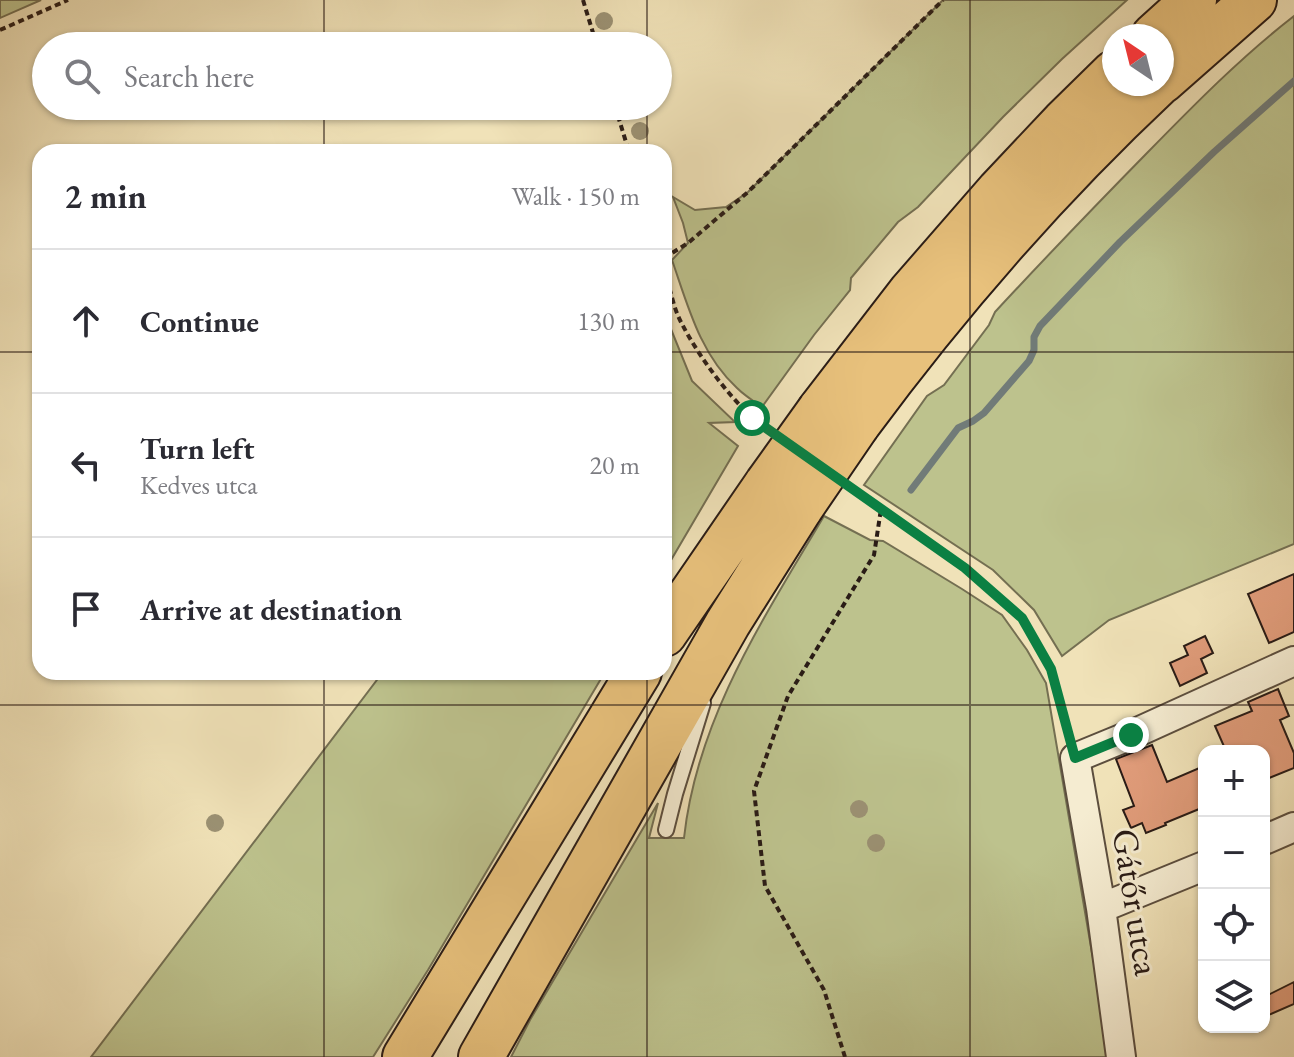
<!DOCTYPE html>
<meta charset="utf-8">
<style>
body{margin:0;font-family:"EB Garamond",serif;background:#f2f2f3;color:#2b2b33}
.controls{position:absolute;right:24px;bottom:24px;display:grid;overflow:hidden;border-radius:16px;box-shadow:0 2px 6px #0004}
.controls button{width:72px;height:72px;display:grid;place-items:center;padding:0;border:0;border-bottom:2px solid #e1e1e2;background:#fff;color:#2b2b33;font:40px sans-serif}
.compass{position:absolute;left:1102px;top:24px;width:72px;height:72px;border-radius:50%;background:#fff;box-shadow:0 2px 6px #0004;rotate:325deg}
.stop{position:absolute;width:24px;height:24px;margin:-18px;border:6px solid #0b8043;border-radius:50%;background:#fff}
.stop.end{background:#0b8043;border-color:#fff;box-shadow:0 2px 8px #0008}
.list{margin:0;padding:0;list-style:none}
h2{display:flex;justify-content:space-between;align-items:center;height:104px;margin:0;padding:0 32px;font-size:34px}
h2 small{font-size:26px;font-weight:400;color:#7c7c81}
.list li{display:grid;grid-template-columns:52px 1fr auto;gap:24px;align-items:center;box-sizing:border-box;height:144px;padding:0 32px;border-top:2px solid #e1e1e2}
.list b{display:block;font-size:30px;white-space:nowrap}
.list p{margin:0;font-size:26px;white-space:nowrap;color:#7c7c81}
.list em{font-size:26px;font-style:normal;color:#7c7c81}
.icon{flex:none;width:44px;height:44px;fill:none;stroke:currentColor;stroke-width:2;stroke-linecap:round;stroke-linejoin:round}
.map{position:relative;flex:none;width:1294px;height:1057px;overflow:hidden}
.search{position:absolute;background:#fff;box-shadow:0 2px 6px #0004;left:32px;top:32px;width:640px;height:88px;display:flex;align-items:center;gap:20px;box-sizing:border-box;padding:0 28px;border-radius:44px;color:#7c7c81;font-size:30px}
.panel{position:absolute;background:#fff;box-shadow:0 2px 6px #0004;left:32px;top:144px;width:640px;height:536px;border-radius:24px}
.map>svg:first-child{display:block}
.green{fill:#bdc28d;stroke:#746f52;stroke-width:2}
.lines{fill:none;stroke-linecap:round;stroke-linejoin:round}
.stream{stroke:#717b78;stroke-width:7}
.building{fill:#df9b79;stroke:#2a1c16;stroke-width:2}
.service-casing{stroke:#5c4e3e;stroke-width:18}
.minor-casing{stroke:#5c4e3e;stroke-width:32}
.trunk-casing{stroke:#2a1c16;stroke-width:48}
.path{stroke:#2a1c16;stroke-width:4;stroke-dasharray:6 4;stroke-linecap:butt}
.service{stroke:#f5ecd1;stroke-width:14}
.minor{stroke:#f5ecd1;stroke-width:28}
.trunk{stroke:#e8c17c;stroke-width:44}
.trunk-bridge-casing{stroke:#2a1c16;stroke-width:48;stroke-linecap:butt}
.trunk-bridge{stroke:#e8c17c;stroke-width:44}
.tree{fill:#9b9173}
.route{stroke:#0b8043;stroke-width:10}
.grid{fill:none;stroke:#2a1c16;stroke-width:2;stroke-opacity:0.55}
.labels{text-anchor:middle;stroke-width:6;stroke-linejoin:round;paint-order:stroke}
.street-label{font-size:36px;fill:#2a1c16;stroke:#f5ecd1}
</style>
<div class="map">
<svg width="1294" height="1057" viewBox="0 0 1294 1057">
<rect width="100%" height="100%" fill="#f0e2b8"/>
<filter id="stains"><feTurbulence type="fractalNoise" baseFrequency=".0025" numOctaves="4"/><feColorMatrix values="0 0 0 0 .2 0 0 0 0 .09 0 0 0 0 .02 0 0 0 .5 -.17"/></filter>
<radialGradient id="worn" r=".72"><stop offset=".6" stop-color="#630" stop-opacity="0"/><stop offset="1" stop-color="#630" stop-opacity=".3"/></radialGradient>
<path class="green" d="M0 0H41L0 18Z
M943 0H1127L1062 59 1003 117 918 207 898 222 851 278 850 290 814 335 762 407C753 401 744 395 737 388 700 354 688 306 672 260L688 243 683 223 673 197 695 210 726 207 748 192Z
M1294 16V544L1109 620 1062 656 1034 610 993 570 864 485 927 396 944 385 989 325 995 312C1045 258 1096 205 1147 153 1194 105 1241 57 1294 16Z
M664 312 692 381 735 422 709 423 738 446 664 572Z
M824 516 870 540 883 541 962 589 1002 615 1027 650 1046 683 1092 953 1113 1057H511L530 1020 658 803 649 838H684C697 718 764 618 824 516Z
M383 672H605L428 970 373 1057H91Z"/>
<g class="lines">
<path class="stream" d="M911 490 958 428 973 421 984 413 1029 361 1034 350V337L1040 326 1120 242 1214 152 1294 81"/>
</g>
<path class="building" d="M1294 574V632L1269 643 1248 594Z
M1205 636 1213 653 1201 659 1207 673 1180 686 1170 663 1188 655 1184 646Z
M1278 689 1289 716 1280 720 1294 753V768L1264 780V751H1226L1215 726 1252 711 1248 702Z
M1152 745 1167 782 1204 766V807L1165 823 1166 825 1146 833 1142 823 1131 828 1123 810 1134 806 1116 759Z
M1294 982V1004L1264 1017V997Z"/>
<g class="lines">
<defs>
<path id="service" d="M666 830 675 794 703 703"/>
<path id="minor" d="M1264 840 1294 827
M1101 908 1204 866
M1121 1057 1101 908 1075 758 1131 735 1294 661"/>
<path id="trunk" d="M1154 36 1194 0
M1162 81 1254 0
M820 410 911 292 999 191 1064 122 1114 73
M857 425C947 303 1047 188 1158 84
M664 634 767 484
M405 1057 639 672
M481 1057 728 623 801 507"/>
</defs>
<use href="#service" class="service-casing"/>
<use href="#minor" class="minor-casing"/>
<use href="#trunk" class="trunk-casing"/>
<path class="path" d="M583 0 597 46
M0 30 68 0
M615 106 629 152
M664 258 688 243 748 192 943 0
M664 269C670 287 673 308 682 324 699 357 735 407 766 428
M851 488 965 568 1022 618 1051 669 1068 732
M845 1057 824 990 765 886 754 791 788 696 874 555 881 509"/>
<use href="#service" class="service"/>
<use href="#minor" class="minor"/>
<use href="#trunk" class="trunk"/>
<defs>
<path id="trunk-bridge" d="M767 484 820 410
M801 507 857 425"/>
</defs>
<use href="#trunk-bridge" class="trunk-bridge-casing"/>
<use href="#trunk-bridge" class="trunk-bridge"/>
</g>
<g class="tree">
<circle cx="604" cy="21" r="9"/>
<circle cx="640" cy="131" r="9"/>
<circle cx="859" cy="809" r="9"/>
<circle cx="215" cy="823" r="9"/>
<circle cx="876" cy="843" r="9"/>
</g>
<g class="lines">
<path class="route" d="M752 418 965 568 1022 618 1051 669 1075 758 1131 735"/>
</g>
<path class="grid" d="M324 0V46M647 0V46M970 0V1057M324 106V152M647 106V152M0 352H40M664 352H1294M324 672V1057M647 672V1057M0 705H1294"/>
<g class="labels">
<g class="street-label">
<text transform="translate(1137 902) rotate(81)" y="13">Gátőr utca</text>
</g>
</g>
<rect width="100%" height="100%" filter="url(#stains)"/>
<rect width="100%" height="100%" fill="url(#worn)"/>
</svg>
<div class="controls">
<button>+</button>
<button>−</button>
<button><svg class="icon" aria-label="locate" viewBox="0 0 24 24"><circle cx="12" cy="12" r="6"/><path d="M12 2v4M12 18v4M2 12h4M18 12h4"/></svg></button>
<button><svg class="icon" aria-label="layers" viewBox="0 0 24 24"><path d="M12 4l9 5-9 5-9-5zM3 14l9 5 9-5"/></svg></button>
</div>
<svg class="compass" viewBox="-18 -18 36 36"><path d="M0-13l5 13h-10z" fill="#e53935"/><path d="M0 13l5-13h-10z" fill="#7c7c81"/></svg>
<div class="stop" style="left:752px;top:418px"></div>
<div class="stop end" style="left:1131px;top:735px"></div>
<div class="search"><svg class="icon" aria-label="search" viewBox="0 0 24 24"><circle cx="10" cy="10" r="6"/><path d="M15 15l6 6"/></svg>Search here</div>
<section class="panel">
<h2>2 min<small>Walk · 150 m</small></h2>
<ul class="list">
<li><svg class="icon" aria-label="ahead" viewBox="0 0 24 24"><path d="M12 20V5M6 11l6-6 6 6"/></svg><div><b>Continue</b></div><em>130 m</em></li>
<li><svg class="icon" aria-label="left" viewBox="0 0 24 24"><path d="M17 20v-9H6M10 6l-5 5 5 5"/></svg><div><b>Turn left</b><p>Kedves utca</p></div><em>20 m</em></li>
<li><svg class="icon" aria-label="arrive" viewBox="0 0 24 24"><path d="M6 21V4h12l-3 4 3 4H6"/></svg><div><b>Arrive at destination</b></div></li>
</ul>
</section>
</div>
